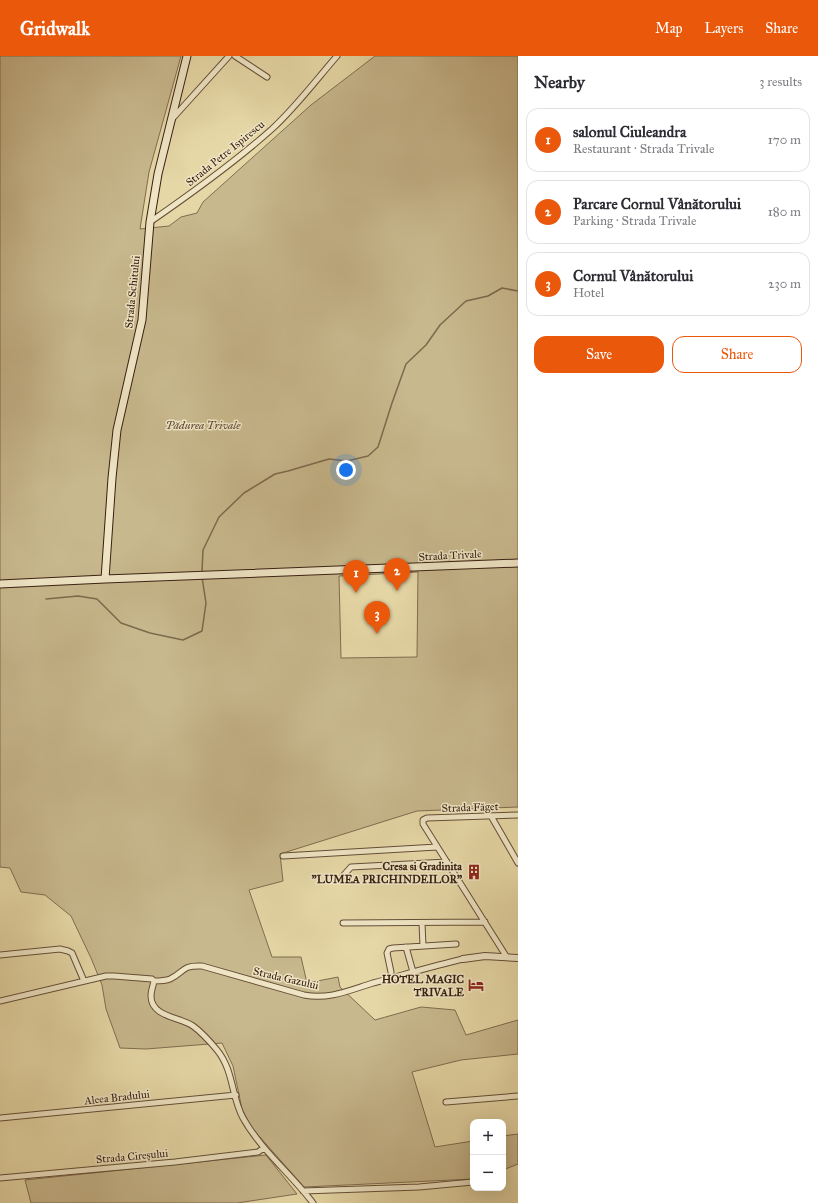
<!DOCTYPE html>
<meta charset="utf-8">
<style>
body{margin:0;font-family:"IM FELL Great Primer",serif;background:#f7f7f7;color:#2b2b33}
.controls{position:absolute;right:12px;bottom:12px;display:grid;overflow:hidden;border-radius:8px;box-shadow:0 4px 16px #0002}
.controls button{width:36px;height:36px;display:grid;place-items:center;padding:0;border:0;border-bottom:1px solid #e1e1e2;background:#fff;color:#2b2b33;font:20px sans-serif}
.you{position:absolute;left:346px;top:414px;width:14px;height:14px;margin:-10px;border:3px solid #fff;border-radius:50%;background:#1a73e8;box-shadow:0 0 0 6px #1a73e833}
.badge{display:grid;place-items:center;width:26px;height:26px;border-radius:50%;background:#ea580c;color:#fff;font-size:13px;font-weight:700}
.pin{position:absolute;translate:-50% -33px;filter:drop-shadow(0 1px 2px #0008)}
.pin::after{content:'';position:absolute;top:21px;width:14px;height:12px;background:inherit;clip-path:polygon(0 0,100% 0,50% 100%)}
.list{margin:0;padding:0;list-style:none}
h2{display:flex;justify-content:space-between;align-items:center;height:52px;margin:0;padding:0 16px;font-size:17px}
h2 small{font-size:13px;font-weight:400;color:#7c7c81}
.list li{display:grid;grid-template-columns:26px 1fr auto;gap:12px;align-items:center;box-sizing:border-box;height:64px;margin:0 8px 8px;padding:0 8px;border:1px solid #e1e1e2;border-radius:12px}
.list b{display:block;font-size:15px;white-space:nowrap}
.list p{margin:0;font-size:13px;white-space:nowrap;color:#7c7c81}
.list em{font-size:13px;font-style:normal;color:#7c7c81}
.actions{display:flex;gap:8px;padding:12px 16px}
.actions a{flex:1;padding:9px 0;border:1px solid #ea580c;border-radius:12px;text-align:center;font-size:14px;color:#ea580c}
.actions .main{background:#ea580c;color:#fff}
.map{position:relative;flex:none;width:518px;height:1147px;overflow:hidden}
header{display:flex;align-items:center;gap:24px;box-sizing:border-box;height:56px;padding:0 20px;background:#ea580c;color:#fff}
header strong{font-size:19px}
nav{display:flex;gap:22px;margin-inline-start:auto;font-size:14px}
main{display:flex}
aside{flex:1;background:#fff}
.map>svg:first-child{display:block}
.green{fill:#c8b88d;stroke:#806c50;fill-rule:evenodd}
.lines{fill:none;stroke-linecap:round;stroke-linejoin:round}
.stream{stroke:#7d694d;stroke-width:1.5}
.minor-casing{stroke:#644e37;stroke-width:7}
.tertiary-casing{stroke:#644e37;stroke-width:8}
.secondary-casing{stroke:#382012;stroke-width:9}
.minor{stroke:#efe5c5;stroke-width:5}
.tertiary{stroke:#efe5c5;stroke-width:6}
.secondary{stroke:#efe5c5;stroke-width:7}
.labels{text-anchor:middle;stroke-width:3;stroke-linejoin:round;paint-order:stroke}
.street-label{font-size:11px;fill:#382012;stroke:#efe5c5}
.park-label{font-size:11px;font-style:italic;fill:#5c4631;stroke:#efe5c5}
.poi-label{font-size:11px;font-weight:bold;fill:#382012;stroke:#efe5c5;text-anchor:end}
</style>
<header>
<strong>Gridwalk</strong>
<nav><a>Map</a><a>Layers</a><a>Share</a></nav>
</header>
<main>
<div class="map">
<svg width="518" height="1147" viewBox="0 0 518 1147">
<rect width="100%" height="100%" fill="#e6d7a6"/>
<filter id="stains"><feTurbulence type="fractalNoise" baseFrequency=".005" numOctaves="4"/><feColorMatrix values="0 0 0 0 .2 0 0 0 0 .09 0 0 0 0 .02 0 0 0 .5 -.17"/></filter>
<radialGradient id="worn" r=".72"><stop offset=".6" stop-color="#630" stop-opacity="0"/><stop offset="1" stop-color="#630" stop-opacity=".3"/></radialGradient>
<path class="green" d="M0 0H181L149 116 140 173 169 170 181 161 197 157 203 146 311 49 375 0H518V751L417 755 280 798 283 825 249 834 272 901H301L307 927 338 921 340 931 375 964 421 951 455 954 466 979 518 964V998L461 1004 412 1016 435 1091 473 1085V1123L304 1131 251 1071 242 1053 233 1010 222 987 146 993 120 992 106 953 102 929 91 902 71 860 45 839 21 836 10 812 0 811ZM418 516 417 601 341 602 339 520Z
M518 1078V1108L503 1114V1080Z
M266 1099 297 1138 237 1147H31L25 1124Z"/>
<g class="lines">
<path class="stream" d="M202 516 203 494 219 461 244 437 275 418 288 415 329 403 347 405 368 400 378 391 392 347 406 308 426 289 440 269 466 245 488 240 502 232 518 235
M46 543 78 540 97 543 121 567 150 577 183 584 202 575 206 547 202 521"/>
<defs>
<path id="minor" d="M235 0 267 21
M172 63 229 0
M150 166C192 137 234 107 272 73 296 51 316 24 337 0
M491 760 518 807
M283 800 437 791
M343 820 351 811 447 806
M343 867 485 866
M422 867 423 890
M406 891 413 916
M0 899 60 893 68 895 72 897 84 925
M506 900 423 768V764L427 762 518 759
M391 916 387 897 389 893 393 892 456 888
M154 925C159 925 165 925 170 923 185 916 181 909 202 910L304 939C329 944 350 934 373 927 403 919 433 910 463 903
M154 925C153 930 151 935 151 940 151 961 180 961 193 970 200 975 212 988 217 994 234 1015 231 1040 243 1062 261 1094 291 1118 313 1147
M0 945 106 920H114L152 923 154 925
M446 1046 518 1040
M0 1062 236 1039
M0 1122 175 1106 258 1096 264 1092
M303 1135 419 1131 473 1126"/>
<path id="tertiary" d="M463 903 485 900 518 902"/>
<path id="secondary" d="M105 523 112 422 117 374 142 264 150 166 158 118 187 0
M0 528 105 523 518 507"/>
</defs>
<use href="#minor" class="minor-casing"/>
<use href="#tertiary" class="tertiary-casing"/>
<use href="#secondary" class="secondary-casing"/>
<use href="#minor" class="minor"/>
<use href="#tertiary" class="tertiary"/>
<use href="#secondary" class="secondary"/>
</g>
<defs>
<symbol id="building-bare" viewBox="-9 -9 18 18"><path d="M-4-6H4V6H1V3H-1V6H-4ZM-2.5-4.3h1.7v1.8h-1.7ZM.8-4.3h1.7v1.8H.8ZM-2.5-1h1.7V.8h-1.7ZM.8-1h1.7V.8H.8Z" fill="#8f2418" stroke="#efe5c5" stroke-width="2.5" paint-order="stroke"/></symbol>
<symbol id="hotel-bare" viewBox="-9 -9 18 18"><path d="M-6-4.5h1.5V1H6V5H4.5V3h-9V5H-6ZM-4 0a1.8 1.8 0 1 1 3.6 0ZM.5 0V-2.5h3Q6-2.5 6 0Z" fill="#8f2418" stroke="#efe5c5" stroke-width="2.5" paint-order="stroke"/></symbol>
</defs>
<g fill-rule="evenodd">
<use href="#building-bare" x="463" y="805" width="22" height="22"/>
<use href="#hotel-bare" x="465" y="918" width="22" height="22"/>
</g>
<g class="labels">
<g class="street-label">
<text transform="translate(225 97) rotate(-39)" y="4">Strada Petre Ispirescu</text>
<text transform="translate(132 236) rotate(-84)" y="4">Strada Schitului</text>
<text transform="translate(450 499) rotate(-3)" y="4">Strada Trivale</text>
<text transform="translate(470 751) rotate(-2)" y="4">Strada Făget</text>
<text transform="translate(286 922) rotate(13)" y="4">Strada Gazului</text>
<text transform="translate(117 1041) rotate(-6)" y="4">Aleea Bradului</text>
<text transform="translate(132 1100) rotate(-5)" y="4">Strada Cireșului</text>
</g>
<g class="park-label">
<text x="203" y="373">Pădurea Trivale</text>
</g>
<g class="poi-label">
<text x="462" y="814">Cresa si Gradinita<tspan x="462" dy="13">"LUMEA PRICHINDEILOR"</tspan></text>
<text x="464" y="927">HOTEL MAGIC<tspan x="464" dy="13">TRIVALE</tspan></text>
</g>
</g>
<rect width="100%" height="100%" filter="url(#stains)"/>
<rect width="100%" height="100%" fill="url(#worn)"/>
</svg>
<div class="controls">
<button>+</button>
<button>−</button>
</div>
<div class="you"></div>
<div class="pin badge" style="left:356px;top:537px">1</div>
<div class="pin badge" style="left:397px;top:535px">2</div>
<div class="pin badge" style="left:377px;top:578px">3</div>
</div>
<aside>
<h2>Nearby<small>3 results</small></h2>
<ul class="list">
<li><span class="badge">1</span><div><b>salonul Ciuleandra</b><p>Restaurant · Strada Trivale</p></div><em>170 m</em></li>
<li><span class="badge">2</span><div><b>Parcare Cornul Vânătorului</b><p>Parking · Strada Trivale</p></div><em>180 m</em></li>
<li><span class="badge">3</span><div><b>Cornul Vânătorului</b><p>Hotel</p></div><em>230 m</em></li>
</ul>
<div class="actions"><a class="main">Save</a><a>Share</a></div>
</aside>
</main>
